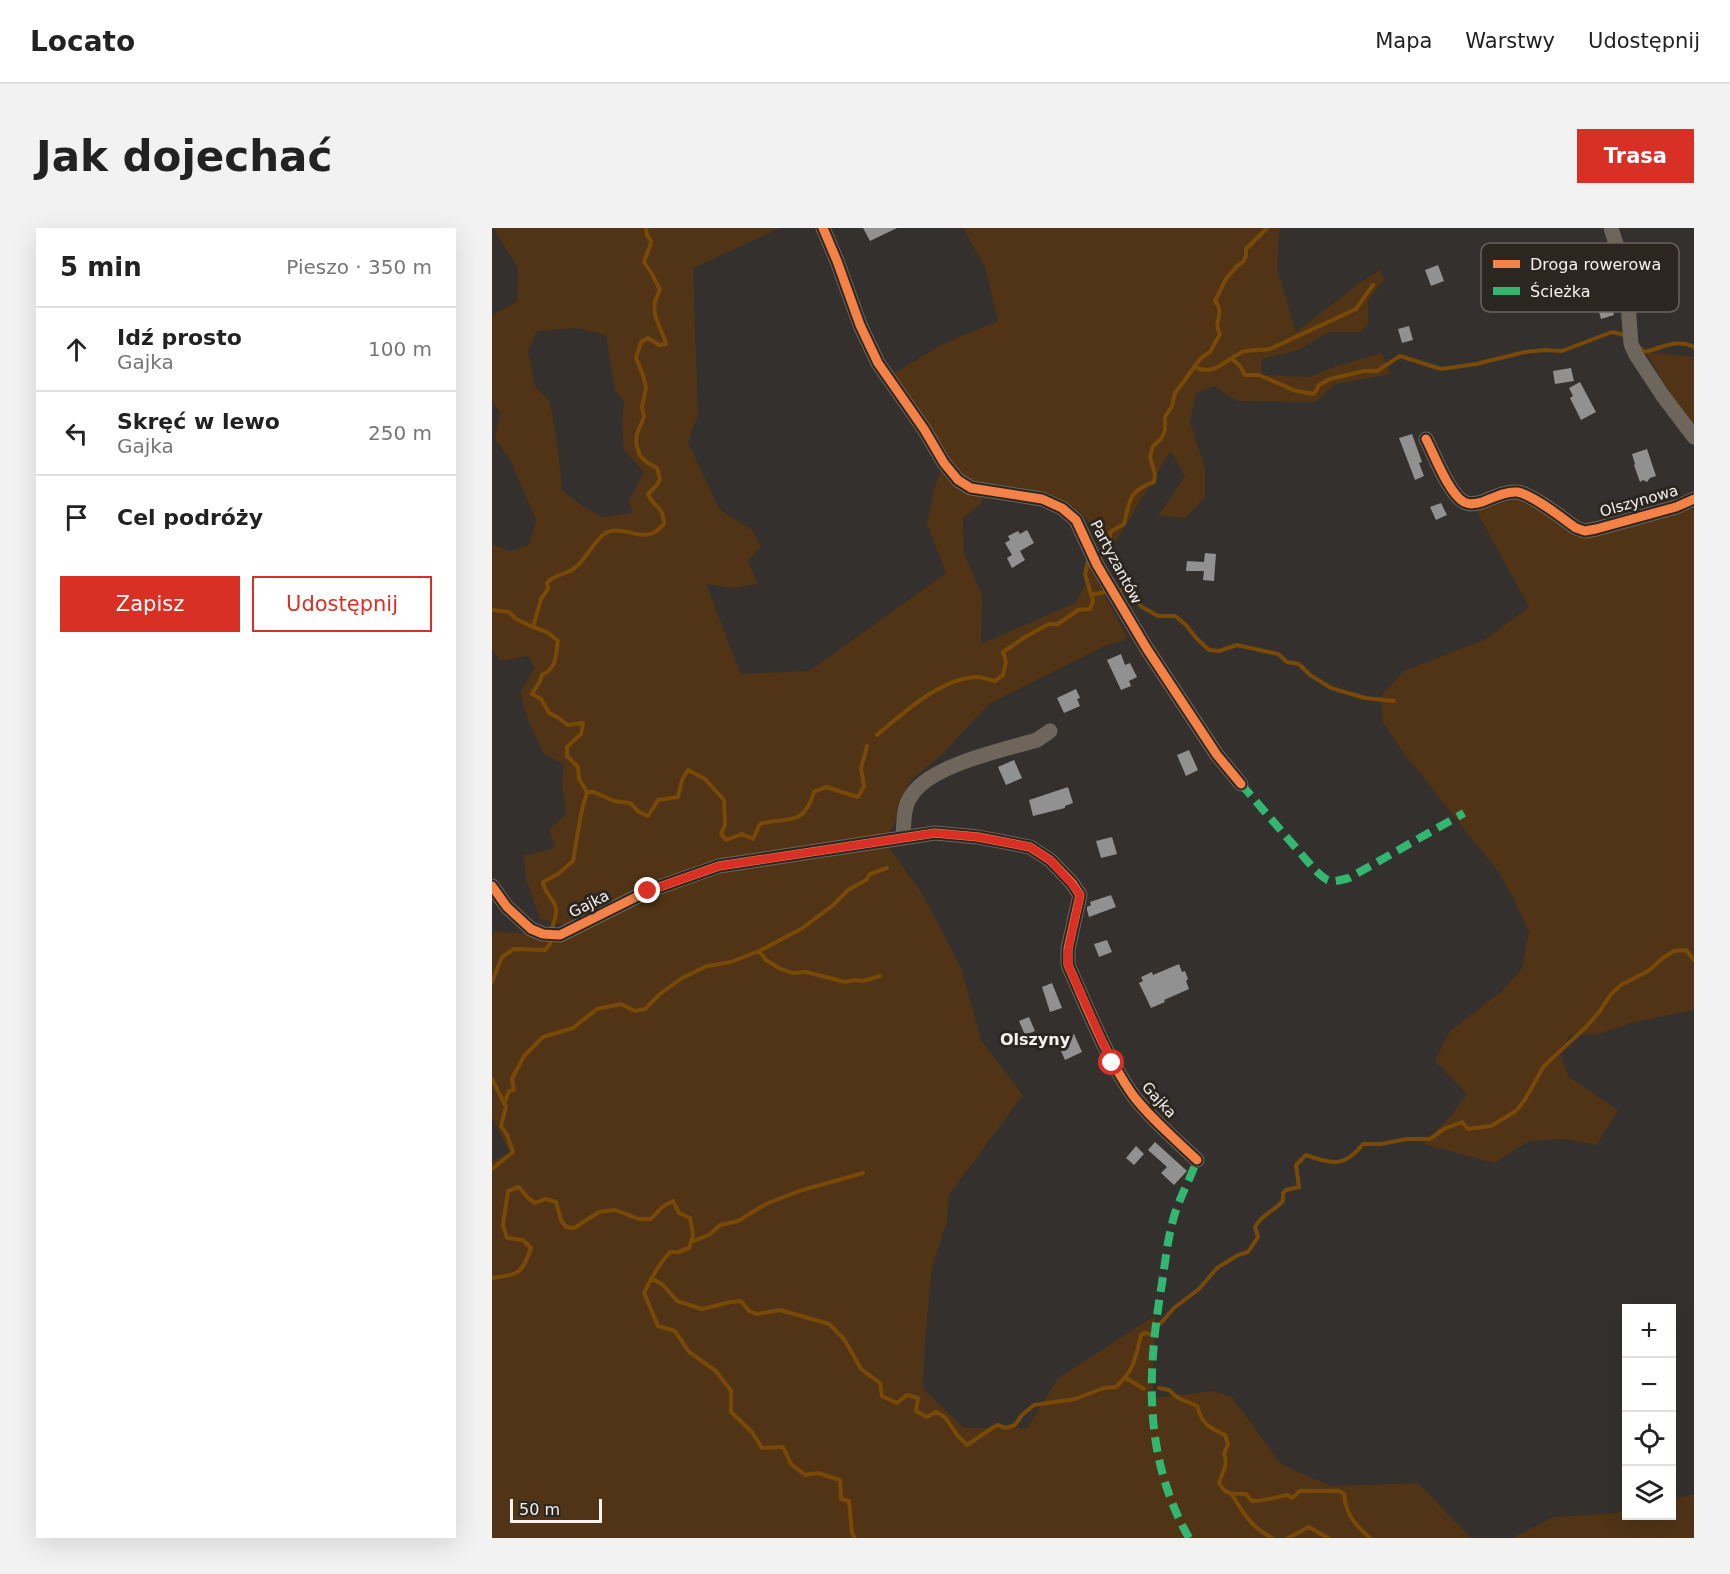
<!DOCTYPE html>
<html lang="pl">
<meta charset="utf-8">
<style>
body{margin:0;font-family:"DejaVu Sans",sans-serif;background:#f2f2f2;color:#222}
.controls{position:absolute;right:18px;bottom:18px;display:grid;overflow:hidden;border-radius:0px;box-shadow:0 6px 24px #0002}
.controls button{width:54px;height:54px;display:grid;place-items:center;padding:0;border:0;border-bottom:2px solid #e0e0e0;background:#fff;color:#222;font:30px sans-serif}
.scale{position:absolute;left:18px;bottom:15px;width:92px;box-sizing:border-box;padding-left:6px;border:3px solid #f6f2ee;border-top:0;font-size:16px;line-height:21px;white-space:nowrap;color:#f6f2ee;-webkit-text-stroke:4px #2c2621;paint-order:stroke}
.stop{position:absolute;width:18px;height:18px;margin:-14px;border:4px solid #d93025;border-radius:50%;background:#fff}
.stop.end{background:#d93025;border-color:#fff;box-shadow:0 2px 6px #0008}
.list{margin:0;padding:0;list-style:none}
h2{display:flex;justify-content:space-between;align-items:center;height:78px;margin:0;padding:0 24px;font-size:26px}
h2 small{font-size:20px;font-weight:400;color:#767676}
.list li{display:grid;grid-template-columns:39px 1fr auto;gap:18px;align-items:center;box-sizing:border-box;height:84px;padding:0 24px;border-top:2px solid #e0e0e0}
.list b{display:block;font-size:22px;white-space:nowrap}
.list p{margin:0;font-size:20px;white-space:nowrap;color:#767676}
.list em{font-size:20px;font-style:normal;color:#767676}
.actions{display:flex;gap:12px;padding:18px 24px}
.actions a{flex:1;padding:14px 0;border:2px solid #d93025;border-radius:0px;text-align:center;font-size:21px;color:#d93025}
.actions .main{background:#d93025;color:#fff}
.icon{flex:none;width:33px;height:33px;fill:none;stroke:currentColor;stroke-width:2;stroke-linecap:round;stroke-linejoin:round}
.map{position:relative;flex:none;width:1202px;height:1310px;overflow:hidden;border-radius:0px}
header{display:flex;align-items:center;gap:36px;box-sizing:border-box;height:84px;padding:0 30px;background:#fff;border-bottom:2px solid #e0e0e0}
header strong{font-size:28px}
nav{display:flex;gap:33px;margin-inline-start:auto;font-size:21px}
.intro{display:flex;align-items:center;justify-content:space-between;box-sizing:border-box;height:144px;padding:0 36px}
h1{margin:0;font-size:42px}
.button{padding:15px 27px;border-radius:0px;background:#d93025;color:#fff;font-size:21px;font-weight:700}
main{display:flex;gap:36px;padding:0 36px}
aside{flex:1;background:#fff;border-radius:0px;box-shadow:0 6px 24px #0002}
.map>svg:first-child{display:block}
.green{fill:#503415;fill-rule:evenodd}
.lines{fill:none;stroke-linecap:round;stroke-linejoin:round}
.stream{stroke:#794907;stroke-width:4}
.building{fill:#929191}
.minor{stroke:#6e655c;stroke-width:15}
.quiet{stroke:#33b770;stroke-width:8;stroke-dasharray:15 8;stroke-linecap:butt}
.cycleway-casing{stroke:#2c2621;stroke-width:13}
.cycleway{stroke:#f48246;stroke-width:9}
.route{stroke:#d93025;stroke-width:8}
.labels{text-anchor:middle;stroke-width:6;stroke-linejoin:round;paint-order:stroke}
.street-label{font-size:15px;fill:#f6f2ee;stroke:#2c2621}
.neighbourhood-label{font-size:16px;font-weight:bold;fill:#f6f2ee;stroke:#2c2621}
.key{fill:#2c2621;stroke:#69635e;stroke-width:1.5}
.key-label{font-size:16px;fill:#f6f2ee}
</style>
<header>
<strong>Locato</strong>
<nav><a>Mapa</a><a>Warstwy</a><a>Udostępnij</a></nav>
</header>
<div class="intro"><h1>Jak dojechać</h1><a class="button">Trasa</a></div>
<main>
<aside>
<h2>5 min<small>Pieszo · 350 m</small></h2>
<ul class="list">
<li><svg class="icon" aria-label="ahead" viewBox="0 0 24 24"><path d="M12 20V5M6 11l6-6 6 6"/></svg><div><b>Idź prosto</b><p>Gajka</p></div><em>100 m</em></li>
<li><svg class="icon" aria-label="left" viewBox="0 0 24 24"><path d="M17 20v-9H6M10 6l-5 5 5 5"/></svg><div><b>Skręć w lewo</b><p>Gajka</p></div><em>250 m</em></li>
<li><svg class="icon" aria-label="arrive" viewBox="0 0 24 24"><path d="M6 21V4h12l-3 4 3 4H6"/></svg><div><b>Cel podróży</b></div></li>
</ul>
<div class="actions"><a class="main">Zapisz</a><a>Udostępnij</a></div>
</aside>
<div class="map">
<svg width="1202" height="1310" viewBox="0 0 1202 1310">
<rect width="100%" height="100%" fill="#33302d"/>
<path class="green" d="M1 0H288L201 40 206 187 196 214 227 281 260 302 269 318 256 333 266 356 240 360 214 356 249 446 317 443 454 345 435 296 443 257 457 227 401 146 449 117 506 93 493 39 471 0H789L787 4 785 40 804 104 869 54 888 42 892 52 876 73V97L868 104H837L804 123 769 131 770 147 818 149 844 138 890 125 899 146 843 156 823 174 745 173 722 158 704 165 698 194 713 240V269L693 290 666 288 693 248 679 223 619 321H609C604 311 599 296 592 288 568 262 529 260 496 255L488 277 471 290 472 325 490 367 489 416 583 375 592 359 596 336 636 411 613 418 497 476 451 525 417 554 404 592 393 614 430 665 470 742 489 812 531 867 457 967 455 993 440 1039 433 1112 431 1161 472 1200H535L566 1150 664 1087 660 1150 662 1170 721 1163 740 1169 789 1236 839 1258 926 1255 979 1310H0V933L18 925 0 890V708L2 703 36 706 76 698 48 691 35 654 31 628 63 620 57 602 74 586 70 555 72 536 52 526 36 492 28 465 43 440 36 428 8 433 0 421V316L18 323 37 317 44 292 19 233 3 211 8 185 0 172V87L25 74 26 40ZM84 100 114 107 123 163 132 173 130 195 132 222 152 244 137 273 140 285 110 289 92 279 70 262 66 221 58 174 43 158 36 123 45 103Z
M1154 124 1202 129V207Z
M1033 269 1082 306 1202 281V782L1139 795 1107 806 1078 807 1067 824 1077 849 1126 882 1105 917 1072 911 1037 913 1002 935 931 916 957 890 975 866 943 833 958 803 1010 763 1030 741 1037 704 1020 667 1005 642 908 520 891 494 889 468 912 443 994 411 1037 379 984 282Z
M1202 1266V1310H1021L1061 1289 1124 1285 1134 1282V1288H1180V1271Z"/>
<g class="lines">
<path class="stream" d="M1147 119 1152 124C1172 120 1181 110 1202 119
M740 131 748 138 753 147H767L804 163 822 166 827 157 838 151 872 143H885L908 128 949 141 984 136 1033 124 1053 122 1070 123 1120 104 1133 107
M702 139C723 149 733 132 750 124 754 122 772 122 778 121L864 81 881 57
M606 326 618 315V304L632 296C638 272 636 263 662 254L663 246 658 229 661 218 669 211 673 202V189L680 178 683 165 709 130 718 124 728 106C720 93 734 87 723 73L734 51 745 38 751 34 754 28V21L775 0
M624 363 638 361 643 371 650 379 666 388H683L694 397 705 411 717 422 727 423 745 417 786 426 795 434 807 436 818 447 839 460 873 470 902 473
M599 367 613 364
M0 382 17 384 24 391 41 399
M385 507C411 485 449 450 485 449 491 449 498 452 503 453L511 447 514 434 511 424 533 409 557 396H566L586 382 598 381 601 373 593 346 596 334
M95 564 87 551 86 539 75 528V519L89 506 91 495 76 497 65 489 57 485 49 471 40 466 48 453 50 447C66 439 63 428 66 413L55 404 41 399 49 371 56 361 55 355C62 346 75 347 84 339 95 330 106 305 119 303 133 300 148 311 161 305 165 303 169 299 172 296 171 276 162 281 156 266L165 257 168 251 165 240 156 235 148 228 144 215 145 206 152 189 150 179 154 160 151 147 144 130 149 114 156 110 167 117 174 116C168 95 155 84 168 62L160 46 152 34C154 26 158 21 159 13L155 7 154 0
M60 701C61 695 65 688 64 681 62 670 52 665 51 654L66 646 81 633 89 586 95 564H102L122 573 138 575 147 584 156 588 166 572 186 569 190 552 196 542 213 551 232 572 233 597 229 606 234 612 250 606 261 611 268 596C297 588 311 600 322 564L334 559 366 569 372 558 369 540 375 518
M267 723 274 732 287 740 300 745 314 744 353 754 362 752 371 753 388 748
M0 754 10 729 22 721 53 722 58 716 59 709
M0 851 14 879 9 898 15 907 21 924 0 941
M12 876 17 863 22 862 20 851 32 828 51 809 81 800 105 781 129 776 143 783 153 781 168 766 190 750 215 738 239 734 267 723 309 701 340 678 356 662 374 652 378 646 395 640
M199 1014 217 1007 228 997 246 993 274 976 307 963 371 945
M0 1050C26 1046 30 1047 39 1020L31 1012 15 1010 11 997 16 963 27 959 36 970 43 975 53 971 64 974 69 992 74 999 82 1000 107 984 123 982 147 991H159L170 979 181 973 187 985 198 990 201 1007 197 1020 186 1024H178C167 1036 159 1050 152 1065L166 1098 183 1103 197 1124 224 1143 239 1163V1184L260 1204 270 1220 291 1219 299 1236 313 1247 326 1245 348 1252 349 1271 357 1273 360 1305 363 1310
M159 1050 171 1057 185 1073 210 1081 239 1074 249 1073 257 1083 265 1086 288 1082 337 1096 352 1111 369 1141 388 1155 390 1168 405 1175 415 1167 426 1170 424 1183 435 1189 444 1184 453 1189 465 1207 475 1217 505 1197 514 1200 523 1197 530 1187 542 1177 583 1171 612 1160 624 1159C643 1141 643 1131 649 1107L652 1105 658 1106
M668 1096 682 1080 707 1061 725 1040 746 1027 756 1024 766 1009 763 999C771 985 780 985 791 973V965L794 962 807 959 804 937 814 927C841 937 853 939 871 916H889L915 911H938L952 901 970 894 976 901 999 898 1024 883 1032 873 1052 838 1094 799 1108 783 1119 766 1129 757 1156 743 1171 730 1182 723 1194 722 1202 732
M634 1150 652 1161
M667 1160 677 1162 686 1170 705 1178C710 1196 716 1199 733 1207L736 1216 732 1226C737 1237 730 1244 727 1255 736 1269 739 1265 754 1266L760 1273C772 1273 783 1270 795 1267L800 1270 808 1263H847L852 1266C854 1287 863 1297 878 1310
M740 1267C753 1287 758 1298 780 1310
M796 1310 817 1299 836 1310"/>
</g>
<path class="building" d="M371 0H405L378 13Z
M946 37 952 53 939 58 933 42Z
M1116 62 1122 87 1109 91 1102 66Z
M917 98 921 112 910 115 906 101Z
M1079 140 1082 153 1063 156 1061 143Z
M1088 154 1104 184 1089 192 1078 170 1081 168 1077 160Z
M920 206 930 234 927 235 932 248 923 252 907 210Z
M1155 221 1164 248 1158 250 1155 254 1151 252 1148 254 1142 237 1143 236 1140 226Z
M949 275 955 287 944 292 938 279Z
M535 302 542 315 528 323 533 332 520 340 515 330 520 327 513 315 518 312 516 308 526 303 528 306Z
M713 325 724 326 722 353 711 352 712 343H694L695 333 712 334Z
M629 426 633 437 638 435 645 449 637 453 639 458 629 462 615 432Z
M584 461 588 470 585 471 588 478 572 485 565 470Z
M697 522 706 542 694 548 685 527Z
M522 532 530 550 514 557 506 539Z
M576 559 581 575 573 578V580L541 588 537 572Z
M620 609 625 626 609 630 604 613Z
M619 667 624 679 597 689 595 682V679L599 677 598 674Z
M615 712 620 724 607 729 602 716Z
M687 736 690 744 693 743 696 751 694 753 697 761 672 772 673 774 659 780 647 755 651 753 649 749 660 744 661 747Z
M560 755 570 780 558 784 550 759Z
M537 789 543 803 533 807 527 793Z
M582 806 590 824 573 832 565 814Z
M663 914 695 943 682 957 669 945 675 939 656 922Z
M644 918 652 926 642 937 634 930Z"/>
<g class="lines">
<path class="minor" d="M331 0 345 33 368 97 386 135 432 201 452 235 466 252 479 260 550 271 570 280 584 292 605 337 655 421 725 527 749 556
M1119 0 1134 47 1139 116 1144 127 1171 168 1202 209
M934 211C942 226 957 266 972 274 978 277 983 276 990 274 1001 270 1013 263 1025 264 1040 266 1070 290 1084 300L1093 303 1104 301 1184 279 1202 271
M411 609C412 596 411 579 419 568 438 537 511 522 545 512L558 503
M0 658 15 679 39 701 51 706 68 707 156 663 227 638 443 605 486 609 538 619 558 632 580 655 588 667 576 721V737C596 781 613 827 640 866 658 890 683 911 705 932"/>
<path class="quiet" d="M749 556 823 642C837 655 837 655 857 650L972 585
M697 1310C651 1228 655 1145 670 1055 673 1036 675 1015 680 996 685 974 697 954 705 932"/>
<defs>
<path id="cycleway" d="M331 0 345 33 368 97 386 135 432 201 452 235 466 252 479 260 550 271 570 280 584 292 605 337 655 421 725 527 749 556
M934 211C942 226 957 266 972 274 978 277 983 276 990 274 1001 270 1013 263 1025 264 1040 266 1070 290 1084 300L1093 303 1104 301 1184 279 1202 271
M0 658 15 679 39 701 51 706 68 707 156 663 227 638 443 605 486 609 538 619 558 632 580 655 588 667 576 721V737C596 781 613 827 640 866 658 890 683 911 705 932"/>
</defs>
<use href="#cycleway" class="cycleway-casing"/>
<use href="#cycleway" class="cycleway"/>
</g>
<g class="lines">
<path class="route" d="M156 663 227 638 443 605 486 609 538 619 558 632 580 656 588 667 576 722V737L620 835"/>
</g>
<g class="labels">
<g class="street-label">
<text transform="translate(1147 273) rotate(-16)" y="5">Olszynowa</text>
<text transform="translate(624 334) rotate(62)" y="5">Partyzantów</text>
<text transform="translate(97 676) rotate(-27)" y="5">Gajka</text>
<text transform="translate(667 872) rotate(48)" y="5">Gajka</text>
</g>
<g class="neighbourhood-label">
<text x="543" y="817">Olszyny</text>
</g>
</g>
<rect x="989" y="15" width="198" height="69" rx="9" class="key"/>
<rect x="1001" y="32" width="27" height="8" fill="#f48246"/>
<rect x="1001" y="59" width="27" height="8" fill="#33b770"/>
<g class="key-label">
<text x="1038" y="42">Droga rowerowa</text>
<text x="1038" y="69">Ścieżka</text>
</g>
</svg>
<div class="controls">
<button>+</button>
<button>−</button>
<button><svg class="icon" aria-label="locate" viewBox="0 0 24 24"><circle cx="12" cy="12" r="6"/><path d="M12 2v4M12 18v4M2 12h4M18 12h4"/></svg></button>
<button><svg class="icon" aria-label="layers" viewBox="0 0 24 24"><path d="M12 4l9 5-9 5-9-5zM3 14l9 5 9-5"/></svg></button>
</div>
<div class="scale">50 m</div>
<div class="stop" style="left:620px;top:835px"></div>
<div class="stop end" style="left:156px;top:663px"></div>
</div>
</main>
